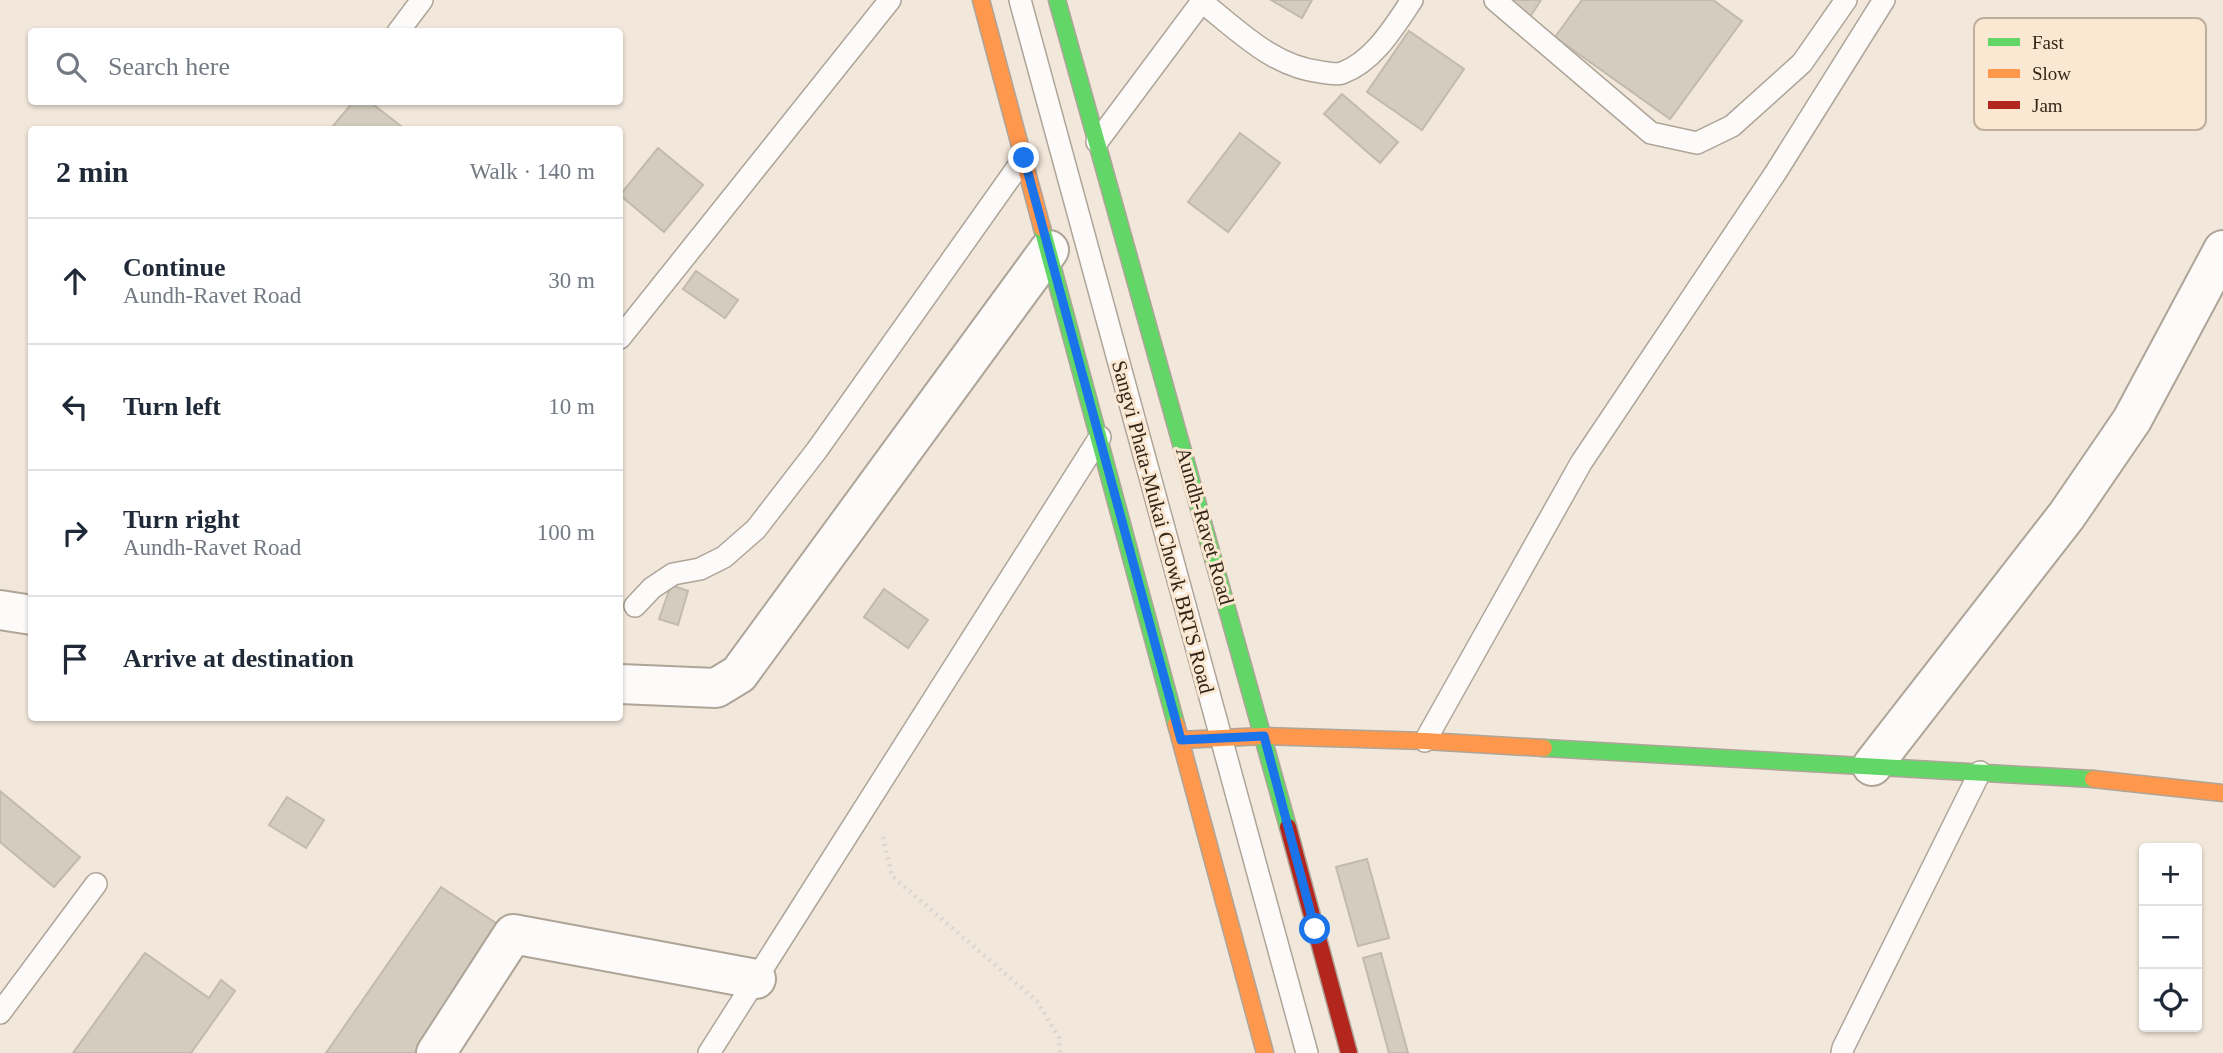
<!DOCTYPE html>
<meta charset="utf-8">
<style>
body{margin:0;font-family:Georgia,serif;background:#f6f6f7;color:#1f2937}
.controls{position:absolute;right:21px;bottom:21px;display:grid;overflow:hidden;border-radius:7px;box-shadow:0 2px 5px #0004}
.controls button{width:63px;height:63px;display:grid;place-items:center;padding:0;border:0;border-bottom:2px solid #e0e1e3;background:#fff;color:#1f2937;font:35px sans-serif}
.stop{position:absolute;width:21px;height:21px;margin:-16px;border:5px solid #1a73e8;border-radius:50%;background:#fff}
.stop.end{background:#1a73e8;border-color:#fff;box-shadow:0 2px 7px #0008}
.list{margin:0;padding:0;list-style:none}
h2{display:flex;justify-content:space-between;align-items:center;height:91px;margin:0;padding:0 28px;font-size:30px}
h2 small{font-size:23px;font-weight:400;color:#747a83}
.list li{display:grid;grid-template-columns:46px 1fr auto;gap:21px;align-items:center;box-sizing:border-box;height:126px;padding:0 28px;border-top:2px solid #e0e1e3}
.list b{display:block;font-size:26px;white-space:nowrap}
.list p{margin:0;font-size:23px;white-space:nowrap;color:#747a83}
.list em{font-size:23px;font-style:normal;color:#747a83}
.icon{flex:none;width:38px;height:38px;fill:none;stroke:currentColor;stroke-width:2;stroke-linecap:round;stroke-linejoin:round}
.map{position:relative;flex:none;width:2223px;height:1053px;overflow:hidden}
.search{position:absolute;background:#fff;box-shadow:0 2px 5px #0004;left:28px;top:28px;width:595px;height:77px;display:flex;align-items:center;gap:18px;box-sizing:border-box;padding:0 24px;border-radius:7px;color:#747a83;font-size:26px}
.panel{position:absolute;background:#fff;box-shadow:0 2px 5px #0004;left:28px;top:126px;width:595px;height:595px;border-radius:7px}
.map>svg:first-child{display:block}
.building{fill:#d4cdbf;stroke:#c2baac;stroke-width:2}
.lines{fill:none;stroke-linecap:round;stroke-linejoin:round}
.lane-casing{stroke:#aea498;stroke-width:24}
.street-casing{stroke:#aea498;stroke-width:42}
.fast-casing{stroke:#aea498;stroke-width:19}
.slow-casing{stroke:#aea498;stroke-width:19}
.jam-casing{stroke:#aea498;stroke-width:19}
.path{stroke:#d9d6d2;stroke-width:4.5;stroke-dasharray:2 5;stroke-linecap:butt}
.lane{stroke:#fdfbfa;stroke-width:21}
.street{stroke:#fdfbfa;stroke-width:38}
.fast{stroke:#63d668;stroke-width:16}
.slow{stroke:#ff974d;stroke-width:16}
.jam{stroke:#b3261e;stroke-width:16}
.route{stroke:#1a73e8;stroke-width:9}
.labels{text-anchor:middle;stroke-width:6;stroke-linejoin:round;paint-order:stroke}
.street-label{font-size:21px;fill:#332719;stroke:#fbe8d2}
.key{fill:#fbe8d2;stroke:#bfae9a;stroke-width:2}
.key-label{font-size:19px;fill:#332719}
</style>
<div class="map">
<svg width="2223" height="1053" viewBox="0 0 2223 1053">
<rect width="100%" height="100%" fill="#f2e7db"/>
<path class="building" d="M1271 0H1312L1302 18Z
M1503 0H1541L1530 17Z
M1582 0H1713L1742 21 1670 119 1555 37Z
M1409 31 1464 69 1422 130 1367 92Z
M1342 94 1398 142 1380 163 1324 114Z
M353 102H370L406 130H337L333 126Z
M1240 133 1280 163 1228 232 1188 202Z
M658 148 703 185 664 232 620 195Z
M696 271 738 300 725 318 683 289Z
M671 585 688 591 678 625 659 619Z
M884 589 928 620 908 648 864 617Z
M0 791 80 857 54 887 0 842Z
M287 797 324 820 306 848 269 825Z
M1367 859 1389 938 1358 946 1336 867Z
M441 887 502 927 416 1053H326Z
M145 953 209 998 221 980 235 991 191 1053H73Z
M1381 953 1408 1053H1389L1363 958Z"/>
<g class="lines">
<defs>
<path id="lane" d="M1020 0 1307 1053
M1495 0 1651 133 1697 143 1732 126 1802 63 1846 0
M1202 2C1238 30 1273 67 1321 72 1327 73 1336 75 1342 73 1374 61 1394 27 1412 0
M398 32 422 0
M1097 142 1203 0
M620 338 890 0
M635 606 652 588 673 574 700 569 724 557 756 529 817 450 1024 158
M1425 741 1581 463 1776 172 1884 0
M0 1013 96 884
M709 1053 1100 437
M1842 1053 1843 1048 1980 772"/>
<path id="street" d="M0 610 32 615
M620 684 716 688 739 674 1049 250
M1872 766 2067 515 2132 420 2223 250
M436 1053 513 934 756 979"/>
<path id="fast" d="M1057 0 1288 827
M1042 228 1176 724
M1544 748 2093 779"/>
<path id="slow" d="M981 0 1042 228
M1176 724 1265 1053
M1181 740 1264 736 1425 741 1544 748
M2093 779 2223 793"/>
<path id="jam" d="M1288 827 1349 1053"/>
</defs>
<use href="#lane" class="lane-casing"/>
<use href="#street" class="street-casing"/>
<use href="#fast" class="fast-casing"/>
<use href="#slow" class="slow-casing"/>
<use href="#jam" class="jam-casing"/>
<path class="path" d="M883 837 892 876 1037 1001 1059 1038 1060 1053"/>
<use href="#lane" class="lane"/>
<use href="#street" class="street"/>
<use href="#fast" class="fast"/>
<use href="#slow" class="slow"/>
<use href="#jam" class="jam"/>
</g>
<g class="lines">
<path class="route" d="M1024 158 1181 740 1264 736 1315 929"/>
</g>
<g class="labels">
<g class="street-label">
<text transform="translate(1205 526) rotate(74)" y="7">Aundh-Ravet Road</text>
<text transform="translate(1163 527) rotate(75)" y="7">Sangvi Phata-Mukai Chowk BRTS Road</text>
</g>
</g>
<rect x="1974" y="18" width="232" height="112" rx="10" class="key"/>
<rect x="1988" y="38" width="32" height="8" fill="#63d668"/>
<rect x="1988" y="69" width="32" height="9" fill="#ff974d"/>
<rect x="1988" y="101" width="32" height="8" fill="#b3261e"/>
<g class="key-label">
<text x="2032" y="49">Fast</text>
<text x="2032" y="80">Slow</text>
<text x="2032" y="112">Jam</text>
</g>
</svg>
<div class="controls">
<button>+</button>
<button>−</button>
<button><svg class="icon" aria-label="locate" viewBox="0 0 24 24"><circle cx="12" cy="12" r="6"/><path d="M12 2v4M12 18v4M2 12h4M18 12h4"/></svg></button>
</div>
<div class="stop" style="left:1315px;top:929px"></div>
<div class="stop end" style="left:1024px;top:158px"></div>
<div class="search"><svg class="icon" aria-label="search" viewBox="0 0 24 24"><circle cx="10" cy="10" r="6"/><path d="M15 15l6 6"/></svg>Search here</div>
<section class="panel">
<h2>2 min<small>Walk · 140 m</small></h2>
<ul class="list">
<li><svg class="icon" aria-label="ahead" viewBox="0 0 24 24"><path d="M12 20V5M6 11l6-6 6 6"/></svg><div><b>Continue</b><p>Aundh-Ravet Road</p></div><em>30 m</em></li>
<li><svg class="icon" aria-label="left" viewBox="0 0 24 24"><path d="M17 20v-9H6M10 6l-5 5 5 5"/></svg><div><b>Turn left</b></div><em>10 m</em></li>
<li><svg class="icon" aria-label="right" viewBox="0 0 24 24"><path d="M7 20v-9h11M14 6l5 5-5 5"/></svg><div><b>Turn right</b><p>Aundh-Ravet Road</p></div><em>100 m</em></li>
<li><svg class="icon" aria-label="arrive" viewBox="0 0 24 24"><path d="M6 21V4h12l-3 4 3 4H6"/></svg><div><b>Arrive at destination</b></div></li>
</ul>
</section>
</div>
